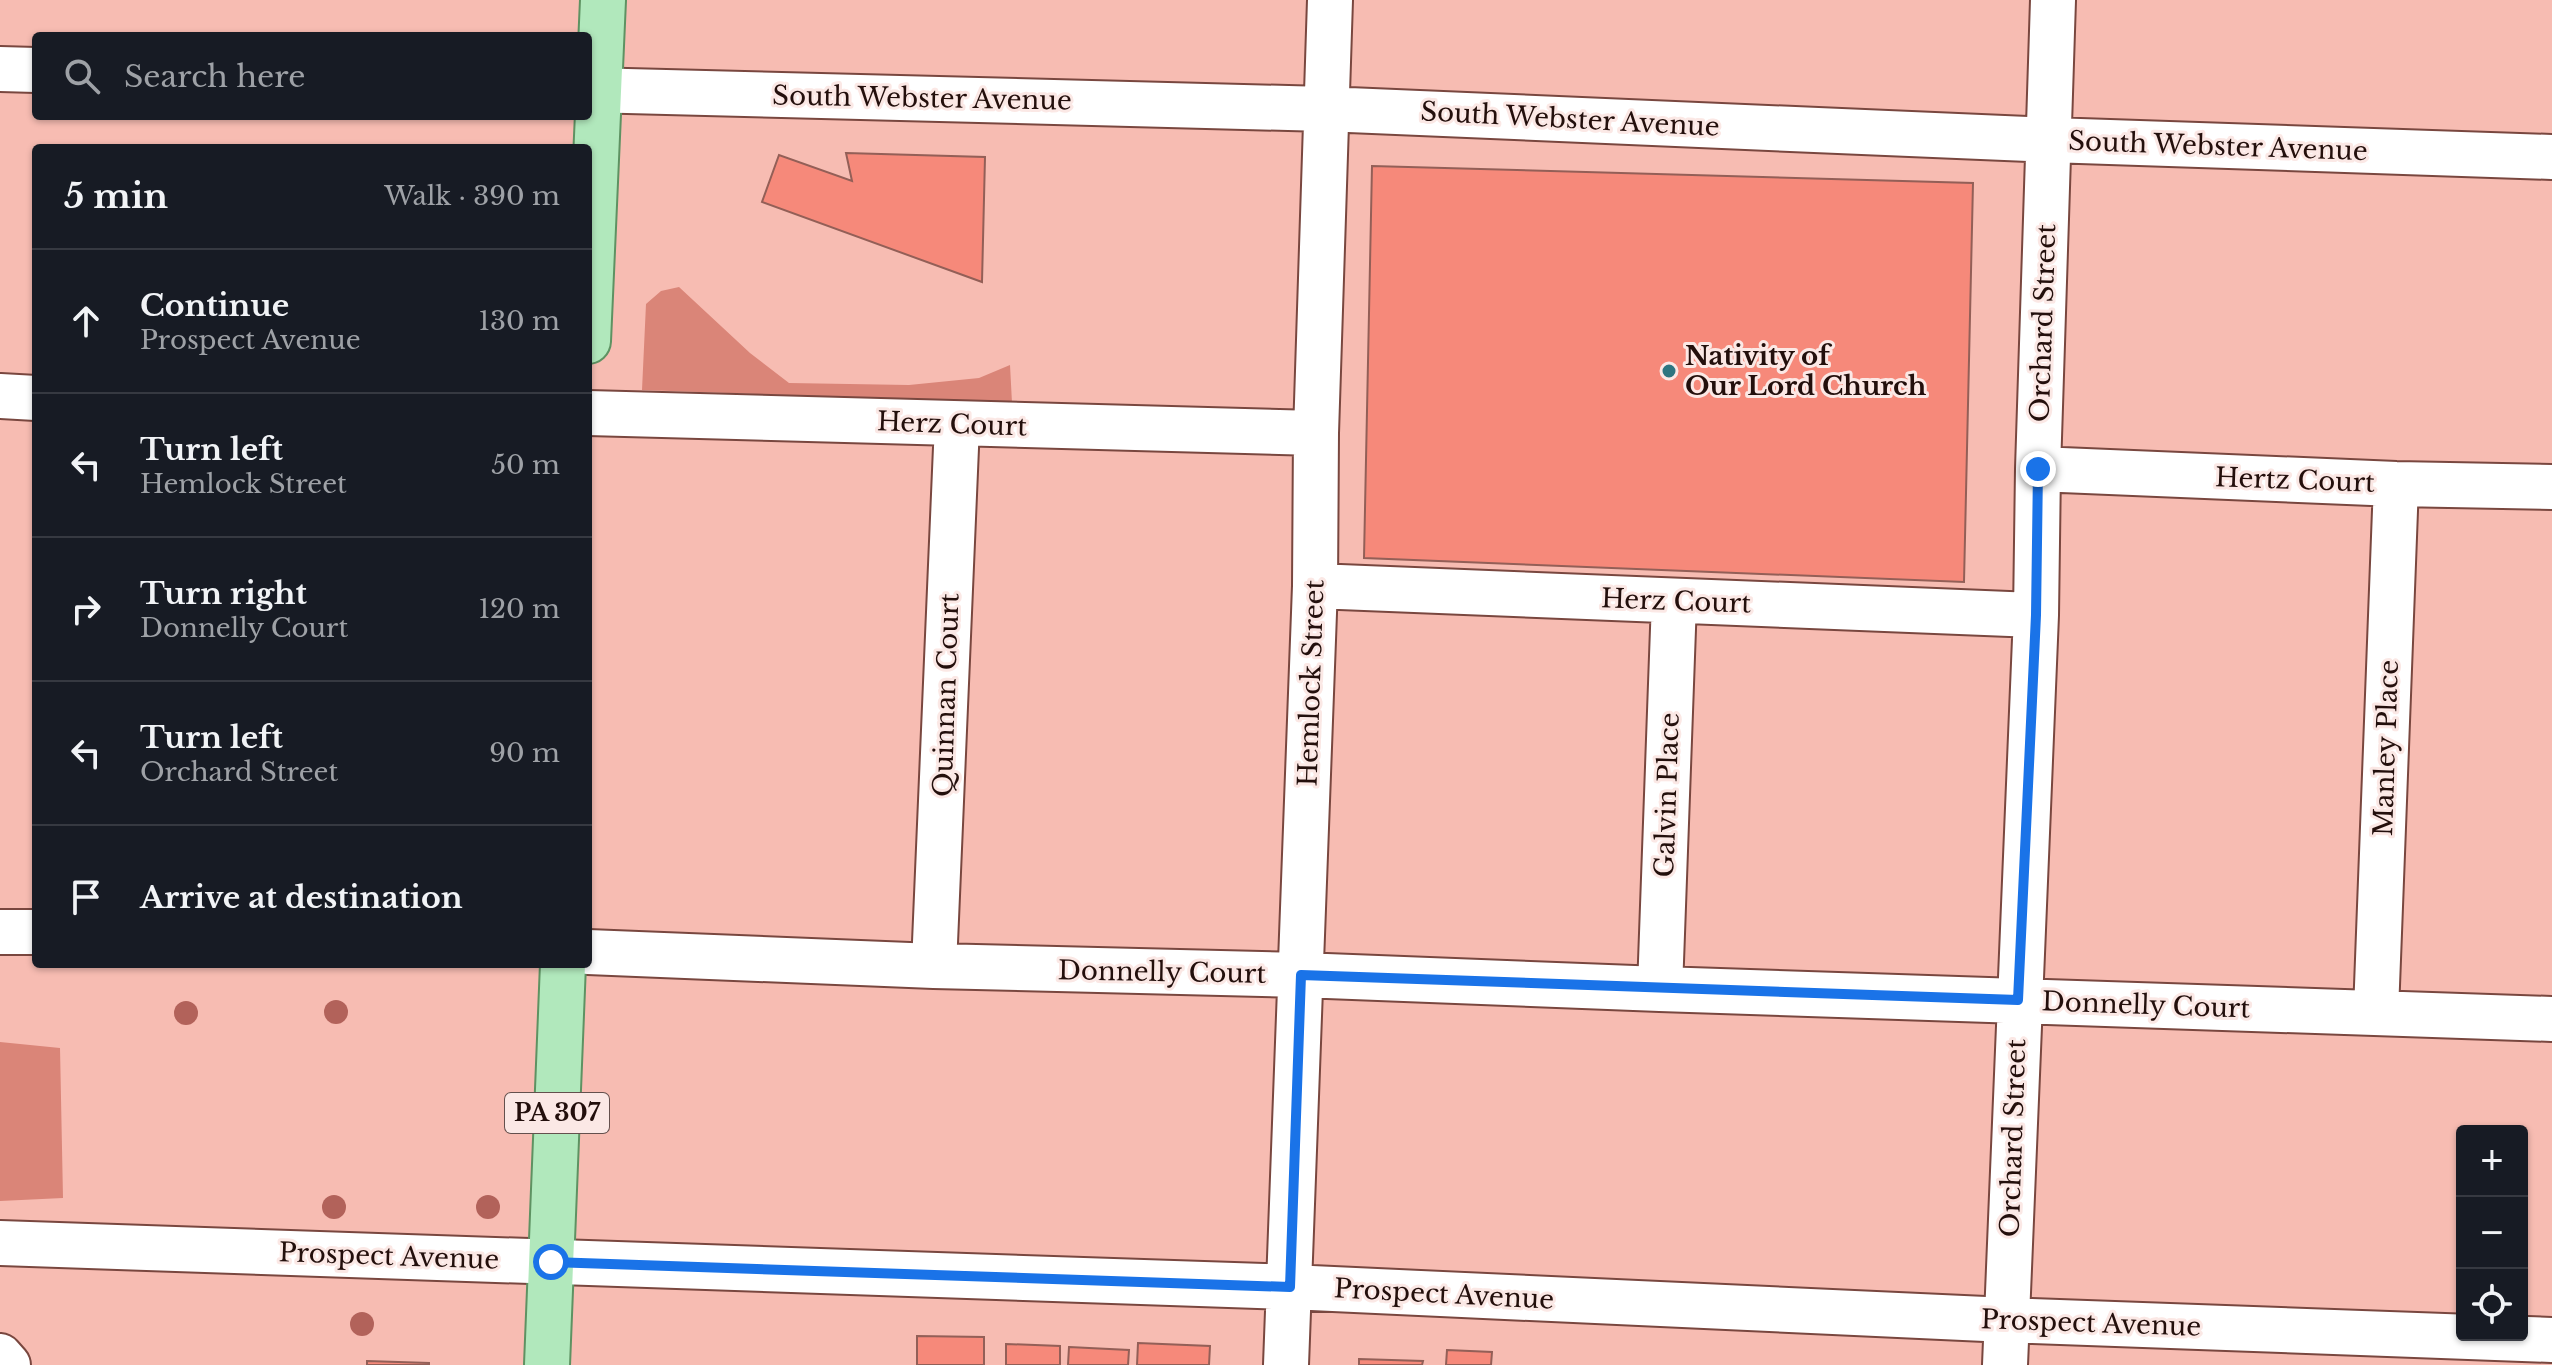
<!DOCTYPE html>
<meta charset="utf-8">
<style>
body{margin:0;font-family:"Libre Baskerville",serif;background:#20242c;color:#f1f3f6}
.controls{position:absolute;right:24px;bottom:24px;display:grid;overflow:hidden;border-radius:8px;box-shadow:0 2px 6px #0004}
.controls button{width:72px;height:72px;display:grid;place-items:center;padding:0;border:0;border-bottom:2px solid #363941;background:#171b24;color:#f1f3f6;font:40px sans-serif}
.stop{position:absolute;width:24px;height:24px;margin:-18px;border:6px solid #1a73e8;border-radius:50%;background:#fff}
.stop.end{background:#1a73e8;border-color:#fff;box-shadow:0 2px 8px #0008}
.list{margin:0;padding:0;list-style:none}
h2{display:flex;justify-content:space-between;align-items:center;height:104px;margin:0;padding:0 32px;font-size:34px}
h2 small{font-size:26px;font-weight:400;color:#9ea1a6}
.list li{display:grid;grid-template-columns:52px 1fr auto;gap:24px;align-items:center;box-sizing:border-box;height:144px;padding:0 32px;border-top:2px solid #363941}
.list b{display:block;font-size:30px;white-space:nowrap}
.list p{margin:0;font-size:26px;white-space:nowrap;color:#9ea1a6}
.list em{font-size:26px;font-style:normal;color:#9ea1a6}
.icon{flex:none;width:44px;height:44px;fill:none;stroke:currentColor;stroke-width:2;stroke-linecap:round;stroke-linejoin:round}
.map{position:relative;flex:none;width:2552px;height:1365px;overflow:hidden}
.search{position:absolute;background:#171b24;box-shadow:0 2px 6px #0004;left:32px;top:32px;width:560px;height:88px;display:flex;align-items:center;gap:20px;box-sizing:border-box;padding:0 28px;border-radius:8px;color:#9ea1a6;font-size:30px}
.panel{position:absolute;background:#171b24;box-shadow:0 2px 6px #0004;left:32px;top:144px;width:560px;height:824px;border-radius:8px}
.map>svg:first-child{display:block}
.green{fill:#da8578}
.building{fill:#f6897a;stroke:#935f57;stroke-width:2}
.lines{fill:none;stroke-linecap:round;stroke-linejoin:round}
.minor-casing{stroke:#79473f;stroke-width:48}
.major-casing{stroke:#5e9262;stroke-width:48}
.minor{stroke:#fff;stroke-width:44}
.major{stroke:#b1e8bc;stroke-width:44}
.tree{fill:#b2625a}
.route{stroke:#1a73e8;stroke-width:10}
.poi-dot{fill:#2e7580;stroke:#fbe8e5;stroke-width:3}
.labels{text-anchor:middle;stroke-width:6;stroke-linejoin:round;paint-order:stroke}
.shield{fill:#fbe8e5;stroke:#64504d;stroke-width:2}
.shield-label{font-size:24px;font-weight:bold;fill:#230f0c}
.street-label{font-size:26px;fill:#230f0c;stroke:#fbe8e5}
.poi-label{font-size:26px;font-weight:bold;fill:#230f0c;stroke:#fbe8e5;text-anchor:start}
</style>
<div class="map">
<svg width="2552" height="1365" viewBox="0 0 2552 1365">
<rect width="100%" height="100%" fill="#f7bcb2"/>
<path class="green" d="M679 287 750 353 789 383 909 385 979 378 1010 365 1012 403 642 390 646 304 661 291Z
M0 1042 60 1048 63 1198 0 1201Z"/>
<path class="building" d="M846 153 985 157 982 282 762 202 779 155 852 181Z
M1372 166 1973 183 1964 582 1364 558Z
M917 1336 984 1337V1365H917Z
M1138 1343 1210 1346 1209 1365H1137Z
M1006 1344 1060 1346V1365H1006Z
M1069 1347 1129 1350 1128 1365H1068Z
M1447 1350 1492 1352 1491 1365H1446Z
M1359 1359 1423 1361 1422 1365H1359Z
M367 1361 429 1363V1365H367Z"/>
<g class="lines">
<defs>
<path id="minor" d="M0 69 36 70
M588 90 1325 109 2050 140 2552 157
M0 396 36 398
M588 413 1316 433
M2038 469 2396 484 2552 487
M1315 586 2036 615
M0 932H36
M588 952 934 966 1301 975 1660 989 2552 1019
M934 966 957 424
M1660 989 1674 601
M2376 1012 2396 484
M0 1243 1290 1287 2007 1320 2552 1340
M0 1356 8 1365
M1286 1365 1315 586 1316 433 1330 0
M2005 1365 2036 615 2038 469 2053 0"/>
<path id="major" d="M588 341 603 0
M547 1365 563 964"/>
</defs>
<use href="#minor" class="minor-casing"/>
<use href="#major" class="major-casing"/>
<use href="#minor" class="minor"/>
<use href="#major" class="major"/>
</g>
<g class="tree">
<circle cx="336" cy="1012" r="12"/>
<circle cx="186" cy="1013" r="12"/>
<circle cx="334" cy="1207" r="12"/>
<circle cx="488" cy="1207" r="12"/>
<circle cx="362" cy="1324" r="12"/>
</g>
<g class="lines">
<path class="route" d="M551 1262 1290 1287 1301 975 2018 1000 2036 615 2038 469"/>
</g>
<circle class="poi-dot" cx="1669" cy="371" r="8"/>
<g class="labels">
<rect class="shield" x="505" y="1093" width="104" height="40" rx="6"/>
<g class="shield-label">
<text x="557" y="1121">PA 307</text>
</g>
<g class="street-label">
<text transform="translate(922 98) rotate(1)" y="9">South Webster Avenue</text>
<text transform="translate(1570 119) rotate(3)" y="9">South Webster Avenue</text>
<text transform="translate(2218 146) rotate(2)" y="9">South Webster Avenue</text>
<text transform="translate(2043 323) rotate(-88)" y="9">Orchard Street</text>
<text transform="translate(952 424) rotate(2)" y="9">Herz Court</text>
<text transform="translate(2295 480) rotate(2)" y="9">Hertz Court</text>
<text transform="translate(1676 601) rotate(2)" y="9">Herz Court</text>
<text transform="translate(1311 683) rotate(-88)" y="9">Hemlock Street</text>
<text transform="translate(946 695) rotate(-88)" y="9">Quinnan Court</text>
<text transform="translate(2386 748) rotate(-88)" y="9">Manley Place</text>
<text transform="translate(1667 795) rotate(-88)" y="9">Galvin Place</text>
<text transform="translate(1162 972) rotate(1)" y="9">Donnelly Court</text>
<text transform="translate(2146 1005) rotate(2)" y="9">Donnelly Court</text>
<text transform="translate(2013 1138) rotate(-88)" y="9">Orchard Street</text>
<text transform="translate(389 1256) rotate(2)" y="9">Prospect Avenue</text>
<text transform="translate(1444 1294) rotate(3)" y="9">Prospect Avenue</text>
<text transform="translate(2091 1323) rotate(2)" y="9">Prospect Avenue</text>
</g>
<g class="poi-label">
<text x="1685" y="365">Nativity of<tspan x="1685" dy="30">Our Lord Church</tspan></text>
</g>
</g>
</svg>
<div class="controls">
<button>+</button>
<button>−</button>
<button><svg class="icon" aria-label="locate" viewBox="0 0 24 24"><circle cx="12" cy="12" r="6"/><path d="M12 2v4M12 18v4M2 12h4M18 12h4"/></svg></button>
</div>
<div class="stop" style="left:551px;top:1262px"></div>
<div class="stop end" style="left:2038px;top:469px"></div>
<div class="search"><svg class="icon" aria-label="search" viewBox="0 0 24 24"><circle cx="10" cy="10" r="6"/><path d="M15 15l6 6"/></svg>Search here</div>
<section class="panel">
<h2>5 min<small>Walk · 390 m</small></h2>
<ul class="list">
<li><svg class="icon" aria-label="ahead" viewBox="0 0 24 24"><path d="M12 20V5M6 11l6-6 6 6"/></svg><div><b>Continue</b><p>Prospect Avenue</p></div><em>130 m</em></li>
<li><svg class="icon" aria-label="left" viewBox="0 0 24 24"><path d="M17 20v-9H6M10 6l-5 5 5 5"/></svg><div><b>Turn left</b><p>Hemlock Street</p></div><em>50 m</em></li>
<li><svg class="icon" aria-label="right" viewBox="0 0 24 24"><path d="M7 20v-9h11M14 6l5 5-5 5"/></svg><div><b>Turn right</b><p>Donnelly Court</p></div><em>120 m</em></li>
<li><svg class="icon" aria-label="left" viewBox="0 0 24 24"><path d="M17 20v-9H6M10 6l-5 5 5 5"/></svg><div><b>Turn left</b><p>Orchard Street</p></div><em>90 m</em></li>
<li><svg class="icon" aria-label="arrive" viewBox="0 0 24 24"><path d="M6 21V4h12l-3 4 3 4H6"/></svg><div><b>Arrive at destination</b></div></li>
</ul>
</section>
</div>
